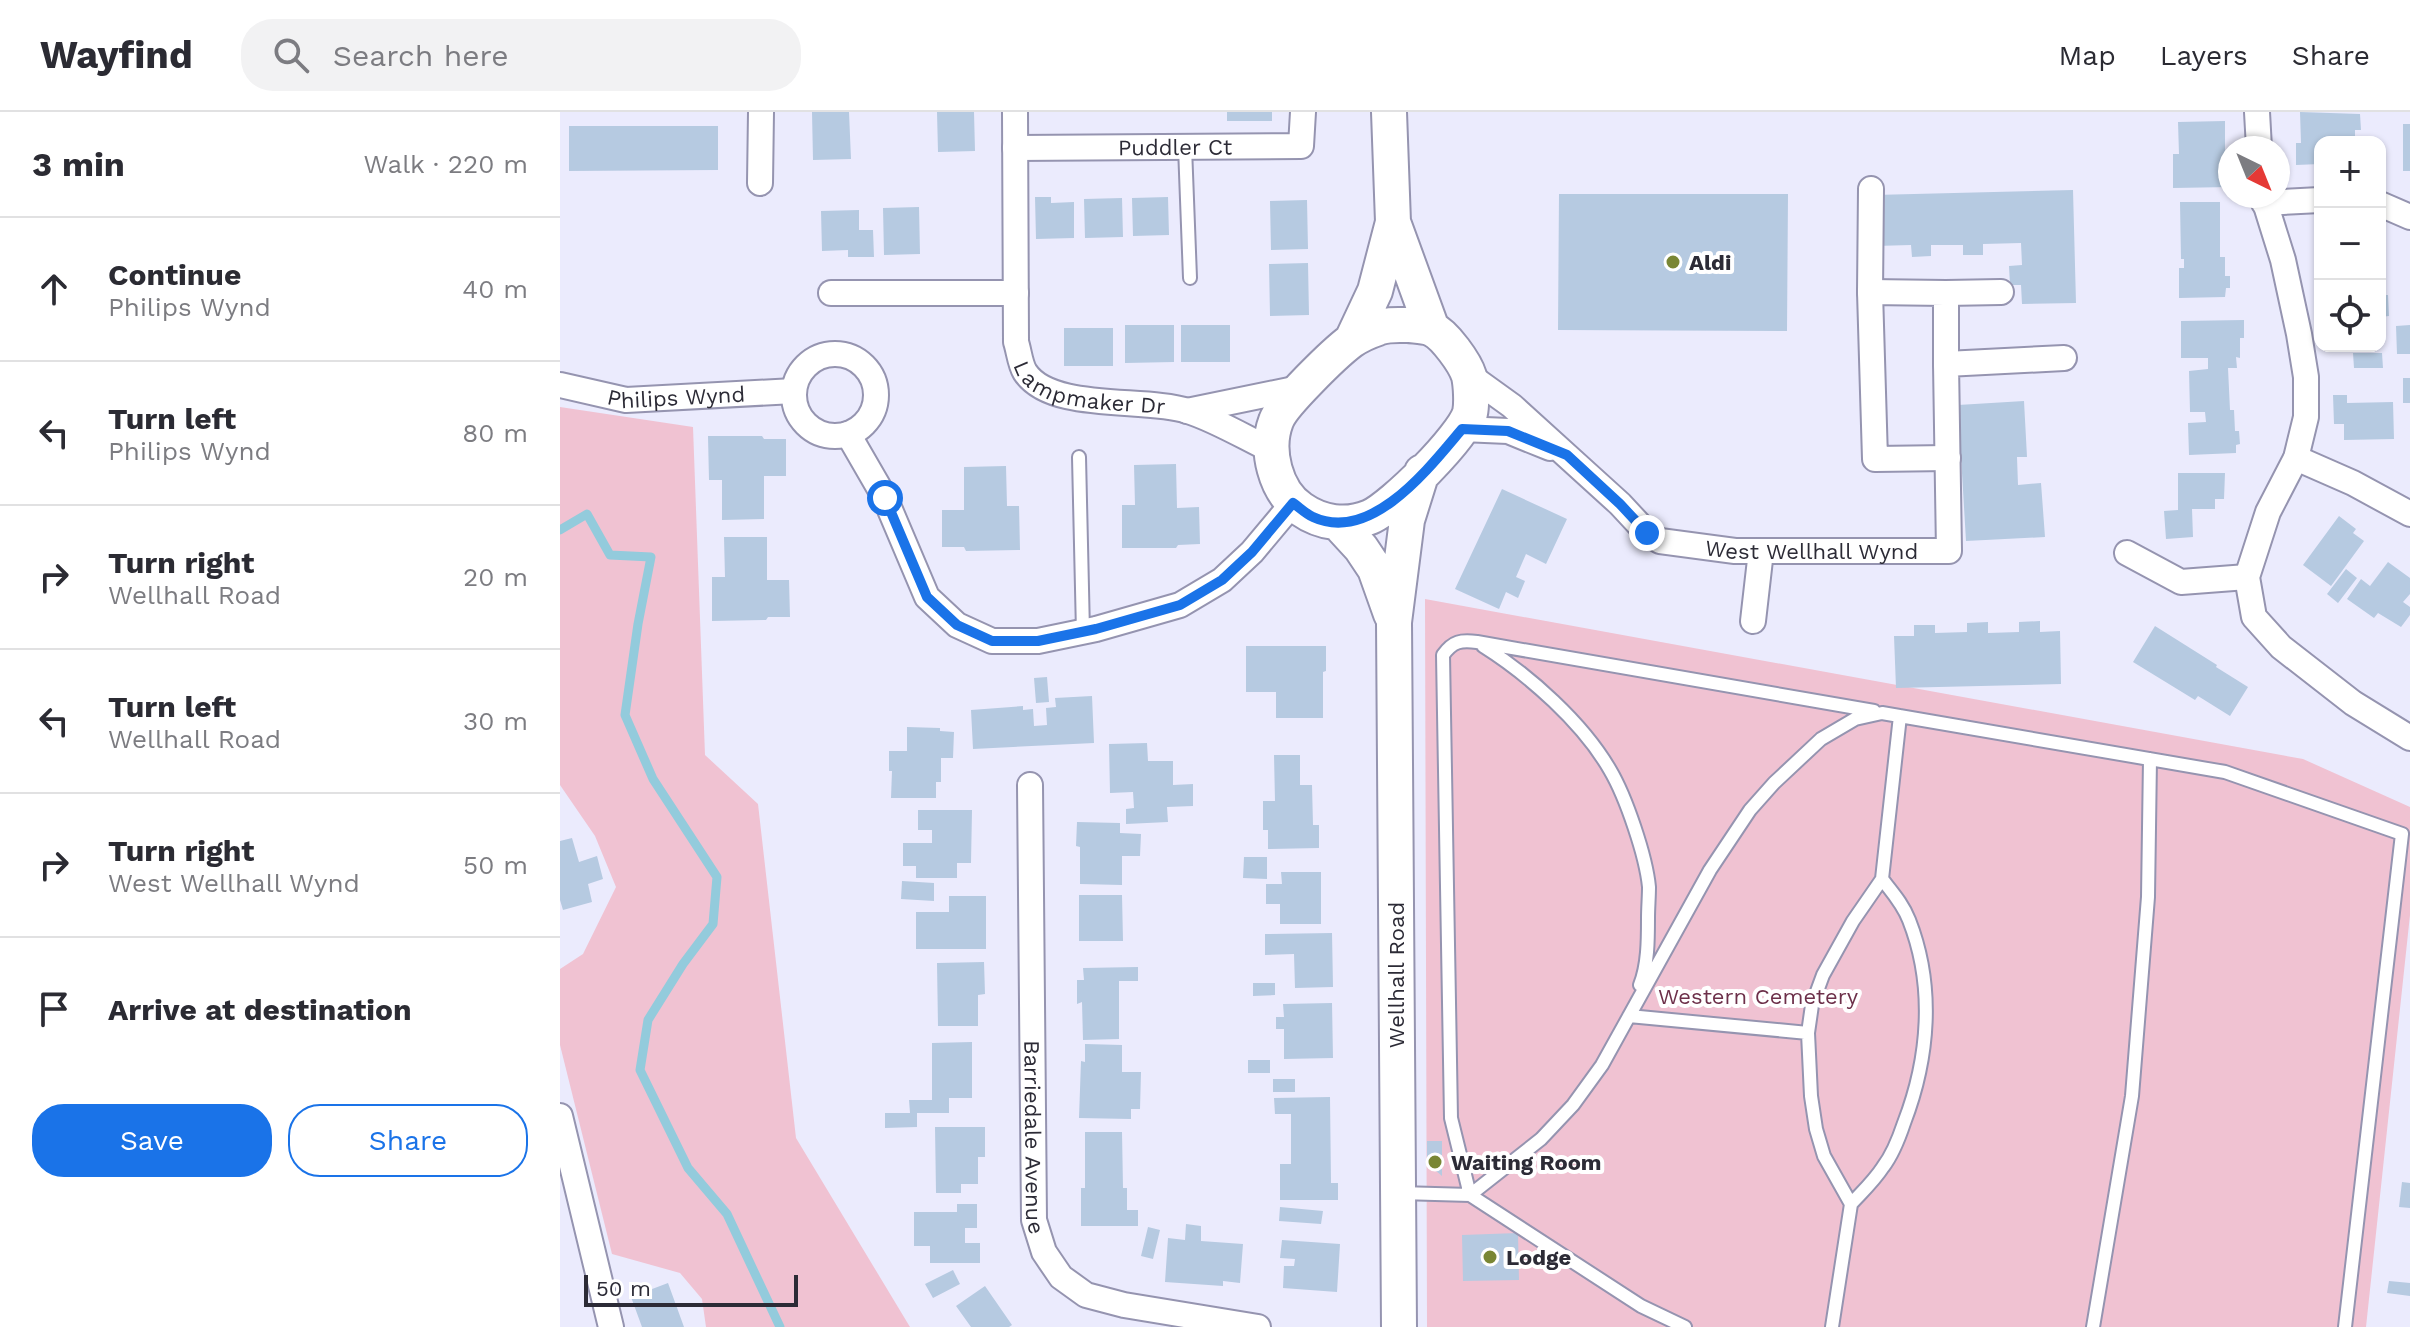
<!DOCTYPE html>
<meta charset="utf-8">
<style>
body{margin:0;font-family:"Work Sans",sans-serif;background:#f2f2f3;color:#2b2b33}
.controls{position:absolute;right:24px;top:24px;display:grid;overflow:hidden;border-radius:16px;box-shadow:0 2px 6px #0004}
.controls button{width:72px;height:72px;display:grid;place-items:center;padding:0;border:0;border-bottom:2px solid #e1e1e2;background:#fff;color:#2b2b33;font:40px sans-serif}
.compass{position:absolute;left:1658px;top:24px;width:72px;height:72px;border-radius:50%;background:#fff;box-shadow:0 2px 6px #0004;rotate:137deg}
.scale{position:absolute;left:24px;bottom:20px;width:214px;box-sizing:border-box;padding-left:8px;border:4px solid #2c2b36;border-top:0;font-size:22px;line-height:28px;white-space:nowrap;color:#2c2b36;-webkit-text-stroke:6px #fff;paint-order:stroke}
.stop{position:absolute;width:24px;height:24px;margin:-18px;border:6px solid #1a73e8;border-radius:50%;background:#fff}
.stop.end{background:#1a73e8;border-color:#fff;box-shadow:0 2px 8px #0008}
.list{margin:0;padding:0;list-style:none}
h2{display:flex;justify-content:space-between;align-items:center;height:104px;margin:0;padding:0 32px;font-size:34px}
h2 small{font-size:26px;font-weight:400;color:#7c7c81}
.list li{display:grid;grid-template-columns:52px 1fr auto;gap:24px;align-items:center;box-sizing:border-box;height:144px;padding:0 32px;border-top:2px solid #e1e1e2}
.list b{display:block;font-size:30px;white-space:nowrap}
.list p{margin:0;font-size:26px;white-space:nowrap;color:#7c7c81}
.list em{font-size:26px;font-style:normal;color:#7c7c81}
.actions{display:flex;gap:16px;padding:24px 32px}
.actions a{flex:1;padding:18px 0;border:2px solid #1a73e8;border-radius:32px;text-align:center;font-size:28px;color:#1a73e8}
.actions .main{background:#1a73e8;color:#fff}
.icon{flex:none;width:44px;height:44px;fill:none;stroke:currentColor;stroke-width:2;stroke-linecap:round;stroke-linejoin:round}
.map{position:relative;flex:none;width:1850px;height:1215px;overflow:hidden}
header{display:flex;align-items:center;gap:48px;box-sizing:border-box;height:112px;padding:0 40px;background:#fff;border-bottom:2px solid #e1e1e2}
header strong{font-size:38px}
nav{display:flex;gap:44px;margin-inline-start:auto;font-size:28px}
.search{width:560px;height:72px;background:#f2f2f3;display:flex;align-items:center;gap:20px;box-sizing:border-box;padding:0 28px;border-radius:32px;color:#7c7c81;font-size:30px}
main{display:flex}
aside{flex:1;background:#fff}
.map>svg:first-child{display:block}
.green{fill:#f0c2d2}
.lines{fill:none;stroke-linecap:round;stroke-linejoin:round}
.stream{stroke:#93cbdc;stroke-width:9}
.building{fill:#b6cae1}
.lane-casing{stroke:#9594b0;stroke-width:16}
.street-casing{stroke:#9594b0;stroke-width:28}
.secondary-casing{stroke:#9594b0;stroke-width:38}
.lane{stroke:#fff;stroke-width:12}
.street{stroke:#fff;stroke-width:24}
.secondary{stroke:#fff;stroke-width:34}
.route{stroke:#1a73e8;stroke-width:10}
.poi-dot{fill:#798634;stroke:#fff;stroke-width:3}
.labels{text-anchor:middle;stroke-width:8;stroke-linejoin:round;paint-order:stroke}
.street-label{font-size:22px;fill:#2c2b36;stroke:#fff}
.poi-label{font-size:22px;font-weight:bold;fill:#2c2b36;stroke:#fff;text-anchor:start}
.park-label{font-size:22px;fill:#6d304a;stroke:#fff}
</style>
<header>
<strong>Wayfind</strong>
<div class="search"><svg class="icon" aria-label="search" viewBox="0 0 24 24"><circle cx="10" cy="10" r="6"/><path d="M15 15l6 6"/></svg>Search here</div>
<nav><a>Map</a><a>Layers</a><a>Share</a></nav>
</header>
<main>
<aside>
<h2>3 min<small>Walk · 220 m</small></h2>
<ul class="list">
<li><svg class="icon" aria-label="ahead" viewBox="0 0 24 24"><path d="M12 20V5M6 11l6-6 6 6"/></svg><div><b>Continue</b><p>Philips Wynd</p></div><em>40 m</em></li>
<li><svg class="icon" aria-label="left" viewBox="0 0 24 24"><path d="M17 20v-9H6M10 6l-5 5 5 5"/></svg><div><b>Turn left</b><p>Philips Wynd</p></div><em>80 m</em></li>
<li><svg class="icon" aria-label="right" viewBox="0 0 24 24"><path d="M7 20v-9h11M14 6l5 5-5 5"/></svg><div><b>Turn right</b><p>Wellhall Road</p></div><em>20 m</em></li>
<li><svg class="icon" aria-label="left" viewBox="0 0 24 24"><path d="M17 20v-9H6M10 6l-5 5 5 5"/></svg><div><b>Turn left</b><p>Wellhall Road</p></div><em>30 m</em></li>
<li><svg class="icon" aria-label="right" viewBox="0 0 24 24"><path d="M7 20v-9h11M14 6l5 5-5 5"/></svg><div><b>Turn right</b><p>West Wellhall Wynd</p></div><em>50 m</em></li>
<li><svg class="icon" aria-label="arrive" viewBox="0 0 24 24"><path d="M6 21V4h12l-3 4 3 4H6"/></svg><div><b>Arrive at destination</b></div></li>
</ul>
<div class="actions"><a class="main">Save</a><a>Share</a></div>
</aside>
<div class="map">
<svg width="1850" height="1215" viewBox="0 0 1850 1215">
<rect width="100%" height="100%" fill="#ebebfd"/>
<path class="green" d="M0 295 133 315 145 643 198 692 236 1026 350 1215H146L142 1187 120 1161 52 1142 0 933V857L23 842 56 775 35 724 0 673Z
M865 487 1743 647 1850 695V803L1806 1215H867Z"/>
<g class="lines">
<path class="stream" d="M0 418 27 402 50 443 91 445 78 512 65 603 93 667 157 765 153 812 123 852 88 908 80 958 128 1056 167 1102 220 1215"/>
</g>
<path class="building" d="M252 0H289L291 47 253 48Z
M377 0H414L415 39 378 40Z
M667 0H712V9H667Z
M1740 0 1800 2 1801 18H1795V30H1760V52L1736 53V31H1741Z
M1665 9V53H1670V75L1613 76V42H1619L1618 10Z
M1843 12H1850V59H1843Z
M9 14H158V58L9 59Z
M1513 78 1516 191 1462 192 1461 173H1450L1449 154 1462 153 1461 131 1423 132V143H1403V133H1371V144L1352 145 1351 133 1315 134 1314 83Z
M999 82H1228L1227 219 998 218Z
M475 85H491V91L514 90V126L476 127Z
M608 85 609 123 573 124 572 86Z
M562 86 563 125 525 126 524 87Z
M747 88 748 137 711 138 710 89Z
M1620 90H1660V145H1665V164H1670V176H1666L1665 185 1619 186V156H1624V147H1621Z
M359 95 360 142 324 143 323 96Z
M299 98V118H313L314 145H288V138L262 139 261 99Z
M748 151 749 203 710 204 709 152Z
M1820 183H1828L1829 204 1820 205Z
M1684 208V226H1680V246L1676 245 1677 256H1668L1670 298H1674L1675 319H1679L1680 332 1676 333V341L1629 343 1628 311 1646 310 1645 300H1630L1629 259 1648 257V246H1621V209Z
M565 213H614V250L565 251Z
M621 213H670V250H621Z
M1850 213V242H1837L1836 214Z
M504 216H553V254H504Z
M1793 241H1822L1823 256H1794Z
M1843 266H1850V291H1843Z
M1773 283H1787V291L1833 290 1834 327 1784 328V312H1774Z
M1464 289 1467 345H1457L1458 373 1481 371 1485 425 1406 429 1398 293Z
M148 324H202L204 327H226V364H204V407L162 408V368H149Z
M616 352 617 396 639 395 640 432 618 433 616 436H562V393H575L574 353Z
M446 354 447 394H459L460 438 406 439 404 435H382V398H404V355Z
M1618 361H1665L1664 387H1655V397H1632L1633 425 1606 427 1604 399 1618 398Z
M942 377 1007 407 986 452 966 442 956 465 965 469 958 486 946 480 939 497 895 477Z
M1779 404 1796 417 1793 421 1804 429 1771 474 1743 453Z
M164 425H207V468H229L230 505H208L206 508 152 509V465H165Z
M1828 450 1850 466V482L1843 490 1850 495V503L1841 515 1818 501 1814 506 1787 487 1801 467 1810 474Z
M1786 457 1797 466 1778 491 1767 482Z
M1480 509V520L1500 519 1501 572 1336 576 1334 524H1354V513H1375V521L1407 520V511L1428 510V521L1459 520V510Z
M1595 514 1657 553 1656 555 1688 575 1670 604 1638 584 1635 588 1573 550Z
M686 534H766V559L763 560V606H716V580H686Z
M487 565 489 590 476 591 474 566Z
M532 584 534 631 413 637 411 598 463 594V598L473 597 474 614 487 613 486 596 496 595 495 586Z
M347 615 380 616V619L394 620 393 646H381V670H376V686H331L332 659H329V639H347Z
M587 631 588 649H613V673L633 672V694L607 695 608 710 566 712V697L574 696 573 680 550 681 549 632Z
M714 643H740V673H752L753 713H759V736L708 737V718H703V689H715Z
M358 698H412L411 751H397V766H356V754H343V731H372V718H358Z
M517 710 560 711V721L581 722 580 744H562V773L520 772V735L516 734Z
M12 726 19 750 37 744 43 767 28 772 32 790 3 798 0 788V729Z
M684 745H707V767L683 766Z
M721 760H761V812H720V792H706V772H722Z
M342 769 374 771V789L341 787Z
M519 783H562L563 829H519Z
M389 784H426V837H356V800H389Z
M772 821 773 875 735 876 734 842 705 843V822Z
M424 850 425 882 418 883V914H378L377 851Z
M578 855V869H559V927L523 928 522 890 517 892V868H524L523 856Z
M693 871H715V883L693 884Z
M772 891 773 946 724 947V917H716V905H724L723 892Z
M412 930V986H389V1001H357V1015L325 1016V1001H350L349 988H372V931Z
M525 932 562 933V960H581L580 997H571V1007L519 1006 521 949 525 950Z
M688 948H710V961H688Z
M713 967H735V980H713Z
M770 985 771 1071H778V1088H720V1052H731V1002H715L714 986Z
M375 1015H425V1045H418V1072H401V1081H376Z
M525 1020H562L563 1076H567V1098H578V1114H521V1076H525Z
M867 1029H882V1064L869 1053 867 1046Z
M1842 1070 1850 1071V1096L1839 1095Z
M397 1092H417V1116H405V1131H420V1151H370V1134H354V1100H397Z
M720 1095 763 1099 761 1112 719 1109Z
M626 1112 641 1114V1129L683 1132 680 1171 663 1169V1174L605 1170 608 1126 625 1128Z
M588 1115 600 1118 593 1147 581 1144Z
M958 1121 959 1168 903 1169 902 1123Z
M722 1128 780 1132 777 1180 723 1176 724 1154H734L735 1147 720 1146Z
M393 1158 400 1172 373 1186 365 1172Z
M1829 1169 1850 1171V1184L1827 1181Z
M108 1171 124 1215H82L71 1185Z
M425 1174 452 1213 449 1215H411L396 1194Z"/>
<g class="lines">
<defs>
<path id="lane" d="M625 35 630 166
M519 345 523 520
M923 534C969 563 1023 611 1050 658 1066 685 1086 744 1089 775 1089 785 1088 796 1088 806 1088 828 1088 853 1080 873
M1069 904 1248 921
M840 1081 910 1083 1081 1194 1125 1215
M910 1083 981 1027 1013 993 1042 953 1150 758 1190 698 1214 671 1261 627 1295 607 1322 601 1665 660 1842 722 1785 1215
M910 1083 891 1006 883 543C893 529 901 528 917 530L1314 599
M1291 1092C1302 1080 1314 1069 1323 1055 1333 1042 1339 1026 1344 1011 1369 946 1375 874 1349 808 1343 792 1332 780 1322 767
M1272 1215 1291 1092 1264 1044 1256 1017 1251 984 1248 921 1252 893 1263 863 1293 809 1322 767 1340 604
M1533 1215 1572 984 1588 785 1590 647"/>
<g id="street">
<path id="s1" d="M455 0 456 230C459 239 460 252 465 260 491 300 585 285 628 299 656 308 684 325 711 338"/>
<path d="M1697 0 1699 36"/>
<path id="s2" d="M455 36 741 34 743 0"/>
<path d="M200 71 201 0"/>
<path d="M1703 84 1723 148 1739 222 1746 265V305L1736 346 1708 400 1687 465 1694 505 1721 535 1793 591 1850 626"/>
<path d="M1704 91 1760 88"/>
<path d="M1820 92 1850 105"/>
<path d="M1310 180 1311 77"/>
<path d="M271 181H456"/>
<path d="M1386 181 1441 180"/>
<circle cx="275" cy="283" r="41"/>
<path d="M1386 252V181L1310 180 1315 347 1388 346"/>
<path id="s3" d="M909 263 952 294 1060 392 1087 421 1100 429 1175 439H1389L1386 252 1504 246"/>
<path id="s4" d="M0 273 66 288 234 279"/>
<path d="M627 299 744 275"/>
<path d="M902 317 948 319 990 336"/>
<path d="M288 322 325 386 367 485 397 513 432 529H478L536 517 620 493 662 468 692 440 733 391"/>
<path d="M1736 346 1793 371 1850 402"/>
<path d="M1567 441 1621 470 1687 465"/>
<path d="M1193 509 1201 439"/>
<path id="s5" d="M470 673 474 1108 484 1140 501 1165 526 1183 564 1193 698 1215"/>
<path d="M0 1004 51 1215"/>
</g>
<path id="secondary" d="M833 110 872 217
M848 213C855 214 865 214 872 217 885 223 905 251 909 264 911 273 912 292 910 301 903 325 833 395 810 405 786 415 761 411 741 397 715 379 705 338 716 309 722 292 775 241 791 229 798 224 809 219 818 216 827 212 838 213 848 213Z
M792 228 815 179 833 110 829 0
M778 411 801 436 815 457 831 502
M839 1215 834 510 847 408 862 360"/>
</defs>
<use href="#lane" class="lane-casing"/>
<use href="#street" class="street-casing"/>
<use href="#secondary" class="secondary-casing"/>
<use href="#lane" class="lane"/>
<use href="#street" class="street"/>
<use href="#secondary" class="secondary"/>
</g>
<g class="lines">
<path class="route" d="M325 386 367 485 397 513 432 529H478L536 517 620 493 662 468 692 440 733 391C739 395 746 402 753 405 811 432 869 356 902 317L948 319 1007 343 1060 392 1087 421"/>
</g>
<g class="poi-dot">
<circle cx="1113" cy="150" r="8"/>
<circle cx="875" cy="1050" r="8"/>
<circle cx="930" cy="1145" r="8"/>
</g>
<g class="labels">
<g class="street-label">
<text dy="8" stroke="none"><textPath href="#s2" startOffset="160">Puddler Ct</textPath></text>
<text dy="8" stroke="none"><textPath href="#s1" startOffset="330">Lampmaker Dr</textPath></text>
<text dy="8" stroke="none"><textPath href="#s4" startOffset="118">Philips Wynd</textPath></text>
<text dy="8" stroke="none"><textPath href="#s3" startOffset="406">West Wellhall Wynd</textPath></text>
<text transform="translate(836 863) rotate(-90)" y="8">Wellhall Road</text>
<text dy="8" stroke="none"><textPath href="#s5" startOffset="352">Barriedale Avenue</textPath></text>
</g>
<g class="poi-label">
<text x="1129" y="158">Aldi</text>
<text x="891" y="1058">Waiting Room</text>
<text x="946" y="1153">Lodge</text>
</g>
<g class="park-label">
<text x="1198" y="892">Western Cemetery</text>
</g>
</g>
</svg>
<div class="controls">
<button>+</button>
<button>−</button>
<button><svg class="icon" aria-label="locate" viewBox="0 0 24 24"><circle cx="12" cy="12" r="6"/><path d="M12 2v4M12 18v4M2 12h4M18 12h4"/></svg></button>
</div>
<svg class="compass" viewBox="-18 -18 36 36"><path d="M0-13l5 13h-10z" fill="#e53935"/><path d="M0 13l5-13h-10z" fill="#7c7c81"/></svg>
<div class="scale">50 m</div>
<div class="stop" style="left:325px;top:386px"></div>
<div class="stop end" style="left:1087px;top:421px"></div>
</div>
</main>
